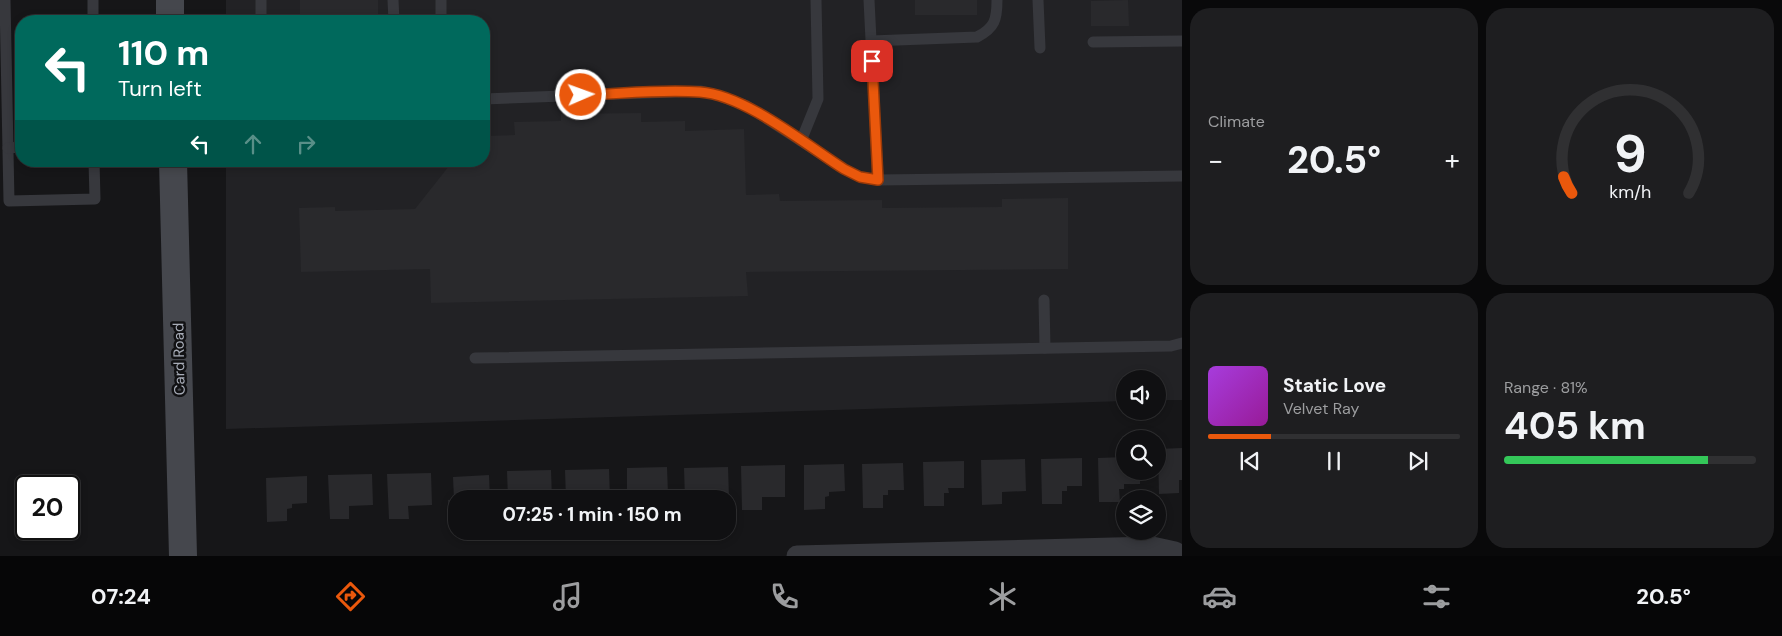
<!DOCTYPE html>
<html lang="en">
<head>
<meta charset="utf-8">
<style>
  body { margin:0; font-family:"DM Sans",sans-serif; background:#1e1e20; color:#f1f3f6; height:100vh; display:flex; flex-direction:column; font-size:19px; white-space:nowrap }
  * { box-sizing:border-box; margin:0 }
  p { font-size:16px; color:#9c9d9f }
  .icon { flex:none; width:28px; height:28px; fill:none; stroke:currentColor; stroke-width:2; stroke-linecap:round; stroke-linejoin:round }
  .map { position:relative; flex:1; overflow:hidden }
  .side { display:flex; flex-direction:column; gap:8px; padding:8px; background:#09090a; width:600px }
  .side>* { flex:none }
  .hud { position:absolute; left:15px; top:15px; width:475px; height:152px; border-radius:20px; box-shadow:0 2px 8px #0003,0 0 0 1px #303032; background:#00695c; color:#fff; overflow:hidden }
  .fabs { position:absolute; left:1116px; top:370px; display:grid; gap:10px }
  .fabs a { display:grid; place-items:center; width:50px; height:50px; border-radius:50%; background:#101012; box-shadow:0 2px 8px #0003,0 0 0 1px #303032; font-size:25px }
  .speed { position:absolute; left:15px; top:475px; display:flex; gap:10px; font-size:25px; font-weight:700; text-align:center }
  .speed>* { display:grid; place-content:center; width:65px; height:65px; border-radius:50%; background:#101012; box-shadow:0 2px 8px #0003,0 0 0 1px #303032; line-height:1 }
  .speed .limit { border:2px solid #111; border-radius:8px; background:#fff; color:#111 }
  .pin { position:absolute; display:grid; place-items:center; width:42px; height:42px; color:#fff; margin:-21px; border-radius:10px; box-shadow:0 2px 8px #0006 }
  .me { position:absolute; width:55px; margin:-28px; rotate:88deg; stroke-linejoin:round; filter:drop-shadow(0 0 4px #0008) }
  .turn { display:flex; align-items:center; gap:18px; height:105px; padding:0 20px; font-size:22px }
  .turn .icon { width:65px; height:65px; stroke-width:2.5 }
  .turn b { display:block; font-size:35px; line-height:42px }
  .lanes { display:flex; align-items:center; height:48px; padding:0 20px; background:#0003; justify-content:center; gap:25px; direction:ltr }
  .lanes .off { opacity:.35 }
  .big { font-size:38px; font-weight:700; line-height:1.1 }
  .side .widget { flex:1; display:flex; flex-direction:column; justify-content:center; gap:8px; min-width:0; padding:0 18px; border-radius:20px; background:#1e1e20 }
  .side .dial { align-items:center; gap:0 }
  .dial svg { height:130px; overflow:visible; fill:none; stroke:#303032; stroke-width:7; stroke-linecap:round; text-anchor:middle }
  .dial text { fill:#f1f3f6; stroke:none }
  .song { display:flex; align-items:center; gap:15px }
  .cover { width:60px; height:60px; border-radius:8px; background:linear-gradient(135deg,hsl(280 70% 55%),hsl(300 70% 35%)) }
  .played { height:5px; border-radius:2px; background:linear-gradient(90deg,#ea580c 25%,#303032 25%) }
  .keys { display:flex; justify-content:space-around; direction:ltr }
  .heat { display:flex; justify-content:space-between; align-items:center; font-size:28px; direction:ltr }
  .charge { height:8px; border-radius:4px; background:linear-gradient(90deg,#34c759 81%,#303032 0) }
  .side .tiles { flex:1; display:grid; gap:8px; grid-template-columns:repeat(2,1fr) }
  .trip { position:absolute; left:448px; top:490px; width:288px; height:50px; border-radius:20px; background:#101012; box-shadow:0 2px 8px #0003,0 0 0 1px #303032; font-weight:700; line-height:50px; text-align:center }
  .tabs { display:flex; height:80px; justify-content:space-around; align-items:center; background:#060607; color:#9c9d9f }
  .tabs .icon { width:35px; height:35px }
  .tabs .selected { color:#ea580c }
  .tabs b { font-size:22px; color:#f1f3f6 }
  main { display:flex; flex:1; min-height:0 }
  .map>svg:first-child { display:block }
  .built { fill:#222225 }
  .building { fill:#29292c }
  .lines { fill:none; stroke-linecap:round; stroke-linejoin:round }
  .lane { stroke:#37383d; stroke-width:11 }
  .street { stroke:#37383d; stroke-width:21 }
  .secondary { stroke:#45474d; stroke-width:28 }
  .route-casing { stroke:#983908; stroke-width:12 }
  .route { stroke:#ea580c; stroke-width:9 }
  .labels { text-anchor:middle; dominant-baseline:central; stroke-width:5; stroke-linejoin:round; paint-order:stroke }
  .street-label { font-size:15px; fill:#a8adb8; stroke:#111113 }
</style>
</head>
<body>
<main>
<div class="map">
<svg width="1182" height="556" viewBox="0 0 1182 556">
  <rect width="100%" height="100%" fill="#161618"/>
  <path class="built" d="M226 0H1182V400H1158V379H1125V401L226 429V161H484V21H226Z"/>
  <g class="building">
    <path d="M300 0H378V21H310V17H300Z"/>
    <rect x="915" y="0" width="62" height="15"/>
    <path d="M1128 0 1129 26H1091V1Z"/>
    <path d="M641 113V122L685 121V131L744 129 746 195 779 194 780 201 882 200V208L1002 207V199L1068 198V269L746 272 748 296 431 303 430 269 301 272 299 208 335 207V211L415 209 453 161H484V136L515 135 514 122 561 121V114Z"/>
    <path d="M1182 448V480H1179V493L1159 494 1158 449Z"/>
    <path d="M1125 457V471H1140V484H1124V489H1119L1120 502H1099L1098 458Z"/>
    <path d="M1082 458V486H1067V491H1062V504H1042L1041 459Z"/>
    <path d="M1025 459 1026 491 1002 492V504L982 505 981 460Z"/>
    <path d="M964 461V488H948L949 493H944V506H924L923 462Z"/>
    <path d="M903 463 904 490H888V495H883V508H863L862 464Z"/>
    <path d="M844 464 845 491 829 492V496L825 497V509L804 510V465Z"/>
    <path d="M785 465V497H762V510H742L741 466Z"/>
    <path d="M667 467 668 494 652 495V499H627V468Z"/>
    <path d="M728 467 729 499H685L684 468Z"/>
    <path d="M609 469 610 499H566L565 470Z"/>
    <path d="M551 470 552 499H508L507 471Z"/>
    <path d="M431 473 432 505 408 506 409 519H389L387 474Z"/>
    <path d="M372 474 373 505 349 506V519H330L328 475Z"/>
    <path d="M489 475 490 499H456V518H449L448 500 454 499 453 477Z"/>
    <path d="M307 476V503L292 504V508L287 509V521L267 522 266 478Z"/>
  </g>
  <g class="lines">
    <g class="lane">
      <path d="M5 0 9 201 95 199 94 161"/>
      <path d="M93 0V21"/>
      <path d="M261 0V21"/>
      <path d="M393 0 394 21"/>
      <path d="M441 0V21"/>
      <path d="M869 0 878 180"/>
      <path d="M1038 0 1040 48"/>
      <path d="M871 41 977 37C995 28 997 19 997 0"/>
      <path d="M1093 42 1182 41"/>
      <path d="M484 99 701 91 720 96 747 106 844 169 860 177 878 180 1182 176"/>
      <path d="M801 141 818 99 816 0"/>
      <path d="M8 148 21 147"/>
      <path d="M1044 300 1045 348"/>
      <path d="M475 358 1171 346 1182 343"/>
    </g>
    <path class="street" d="M797 556 1152 547 1175 552 1177 556"/>
    <g class="secondary">
      <path d="M170 0V21"/>
      <path d="M173 161 183 556"/>
    </g>
  </g>
  <g class="lines">
    <defs>
      <path id="route" d="M581 95C620 94 661 89 700 92 745 95 805 144 844 169L860 177 878 180 872 61"/>
    </defs>
    <use href="#route" class="route-casing"/>
    <use href="#route" class="route"/>
  </g>
  <g class="labels">
    <g class="street-label">
      <text transform="translate(179 359) rotate(-91)">Card Road</text>
    </g>
  </g>
</svg>
<div class="fabs">
<a><svg class="icon" aria-label="sound" viewBox="0 0 24 24"><path d="M4 9h4l5-4v14l-5-4H4zM17 9q2 3 0 6"/></svg></a>
<a><svg class="icon" aria-label="search" viewBox="0 0 24 24"><circle cx="10" cy="10" r="6"/><path d="M15 15l6 6"/></svg></a>
<a><svg class="icon" aria-label="layers" viewBox="0 0 24 24"><path d="M12 4l9 5-9 5-9-5zM3 14l9 5 9-5"/></svg></a>
</div>
<div class="speed"><div class="limit">20</div></div>
<div class="pin" style="left:872px;top:61px;background:#d93025"><svg class="icon" aria-label="arrive" viewBox="0 0 24 24"><path d="M6 21V4h12l-3 4 3 4H6"/></svg></div>
<svg class="me" style="left:581px;top:95px" viewBox="-20 -20 40 40"><circle r="17" fill="#ea580c" stroke="#fff" stroke-width="3"/><path d="M0-11L8 9 0 5-8 9z" fill="#fff"/></svg>
<div class="trip">07:25 · 1 min · 150 m</div>
<div class="hud">
<div class="turn"><svg class="icon" aria-label="left" viewBox="0 0 24 24"><path d="M17 20v-9H6M10 6l-5 5 5 5"/></svg><div><b>110 m</b>Turn left</div></div>
<div class="lanes"><svg class="icon" aria-label="left" viewBox="0 0 24 24"><path d="M17 20v-9H6M10 6l-5 5 5 5"/></svg><svg class="icon off" aria-label="ahead" viewBox="0 0 24 24"><path d="M12 20V5M6 11l6-6 6 6"/></svg><svg class="icon off" aria-label="right" viewBox="0 0 24 24"><path d="M7 20v-9h11M14 6l5 5-5 5"/></svg></div>
</div>
</div>
<section class="side">
<div class="tiles">
<div class="widget"><p>Climate</p>
<div class="heat"><a>−</a><b class="big">20.5°</b><a>+</a></div>
</div>
<div class="widget dial"><svg viewBox="0 0 100 80">
<path d="M14 69A42 42 0 1 1 86 69"/>
<path d="M14 69A42 42 0 0 1 9 59" stroke="#ea580c"/>
<text x="50" y="56" font-size="32" font-weight="700">9</text>
<text x="50" y="72" font-size="11">km/h</text>
</svg></div>
<div class="widget">
<div class="song"><i class="cover"></i><div><b>Static Love</b><p>Velvet Ray</p></div></div>
<div class="played"></div>
<div class="keys"><svg class="icon" aria-label="previous" viewBox="0 0 24 24"><path d="M18 5L8 12l10 7zM5 5v14"/></svg><svg class="icon" aria-label="pause" viewBox="0 0 24 24"><path d="M8 5v14M16 5v14"/></svg><svg class="icon" aria-label="next" viewBox="0 0 24 24"><path d="M6 5l10 7-10 7zM19 5v14"/></svg></div>
</div>
<div class="widget"><p>Range · 81%</p><b class="big">405 km</b><div class="charge"></div></div>
</div>
</section>
</main>
<nav class="tabs">
<b>07:24</b>
<svg class="icon selected" aria-label="directions" viewBox="0 0 24 24"><path d="M12 3l9 9-9 9-9-9zM9 14v-3h6M13 9l2 2-2 2"/></svg>
<svg class="icon" aria-label="music" viewBox="0 0 24 24"><path d="M9 18V5l10-2v13"/><circle cx="6" cy="18" r="3"/><circle cx="16" cy="16" r="3"/></svg>
<svg class="icon" aria-label="phone" viewBox="0 0 24 24"><path d="M5 4h4l2 5-3 2q2 4 5 5l2-3 5 2v4C11 20 4 13 5 4z"/></svg>
<svg class="icon" aria-label="climate" viewBox="0 0 24 24"><path d="M12 3v18M4 7l16 10M4 17L20 7"/></svg>
<svg class="icon" aria-label="car" viewBox="0 0 24 24"><path d="M5 17H2v-5l4-1 3-4h7l3 4 3 1v5h-3M9 17h6M6 11h13"/><circle cx="7" cy="17" r="2"/><circle cx="17" cy="17" r="2"/></svg>
<svg class="icon" aria-label="filters" viewBox="0 0 24 24"><path d="M4 7h16M4 17h16"/><circle cx="9" cy="7" r="2"/><circle cx="15" cy="17" r="2"/></svg>
<b>20.5°</b>
</nav>
</body>
</html>
